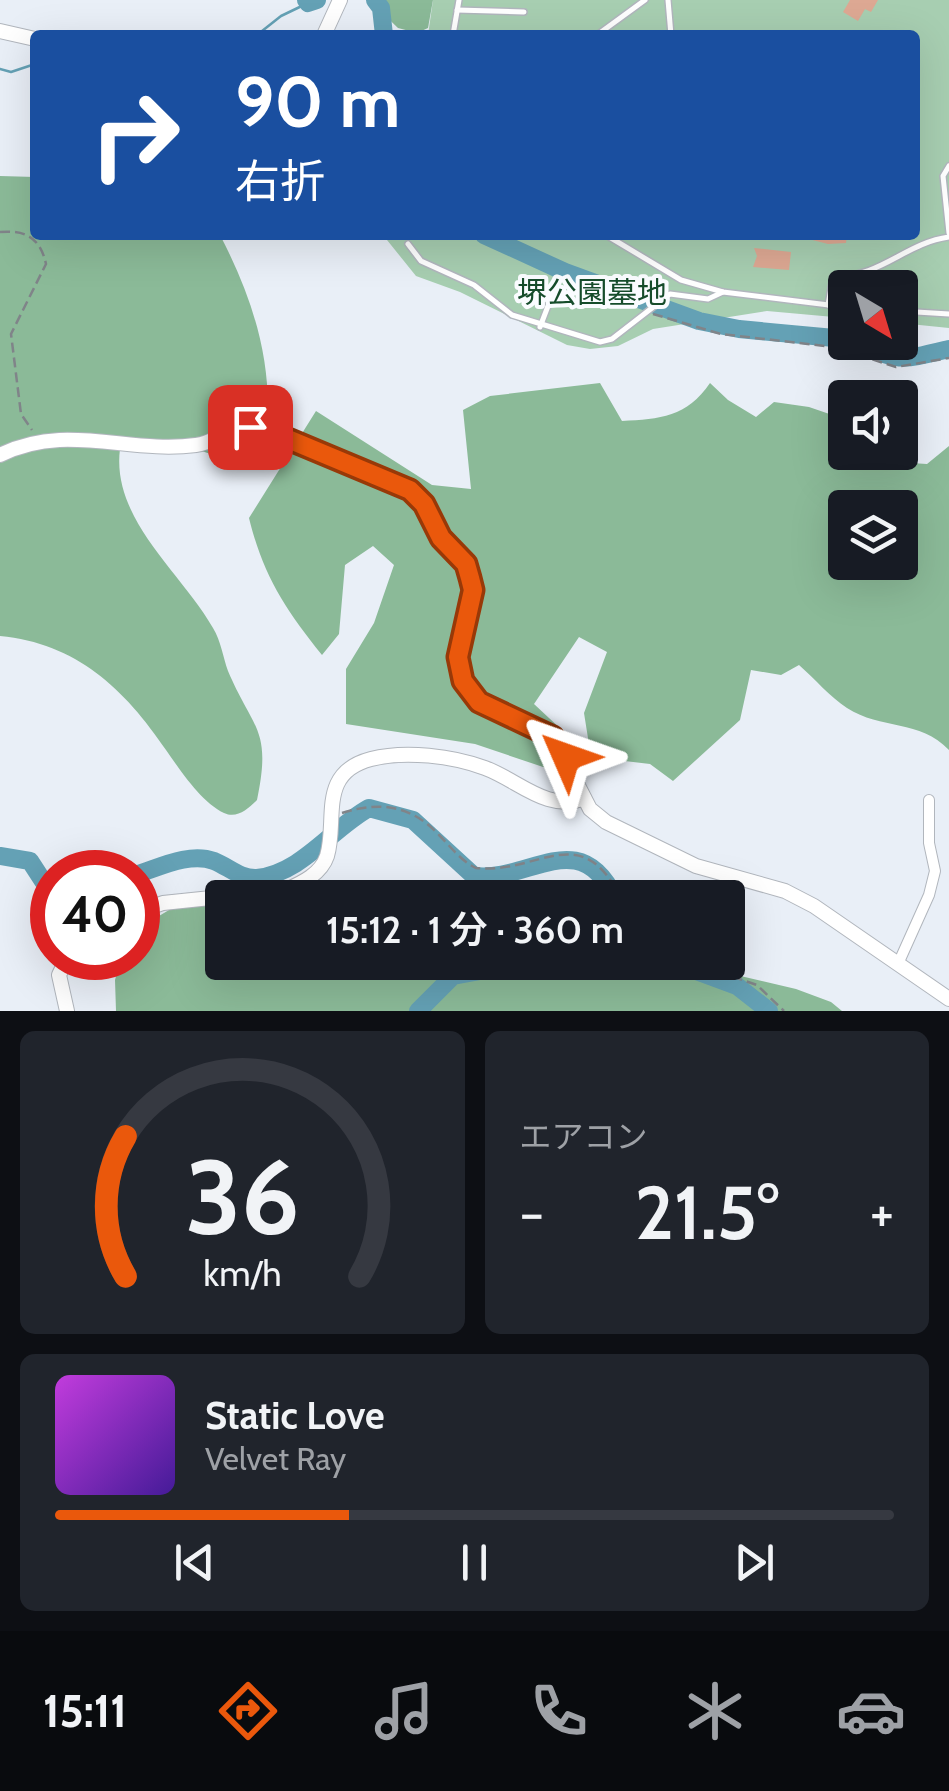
<!DOCTYPE html>
<html lang="ja">
<head>
<meta charset="utf-8">
<style>
  body { margin:0; font-family:Cabin,"Noto Sans JP",sans-serif; background:#20242c; color:#f1f3f6; height:100vh; display:flex; flex-direction:column; font-size:38px; white-space:nowrap }
  * { box-sizing:border-box; margin:0 }
  p { font-size:32px; color:#9ea1a6 }
  .icon { flex:none; width:55px; height:55px; fill:none; stroke:currentColor; stroke-width:2; stroke-linecap:round; stroke-linejoin:round }
  .map { position:relative; height:1011px; overflow:hidden }
  .drawer { display:flex; flex-direction:column; gap:20px; padding:20px; background:#0d0f14; flex:1 }
  .drawer>* { flex:none }
  .banner { position:absolute; left:30px; top:30px; width:890px; height:210px; border-radius:10px; box-shadow:0 10px 40px #0002; background:#1a4fa0; color:#fff; overflow:hidden }
  .needle { width:65px; rotate:142deg }
  .fabs { position:absolute; left:828px; top:270px; display:grid; gap:20px }
  .fabs a { display:grid; place-items:center; width:90px; height:90px; border-radius:10px; background:#171b24; box-shadow:0 10px 40px #0002; font-size:50px }
  .speed { position:absolute; left:30px; top:850px; display:flex; gap:20px; font-size:50px; font-weight:700; text-align:center }
  .speed>* { display:grid; place-content:center; width:130px; height:130px; border-radius:50%; background:#171b24; box-shadow:0 10px 40px #0002; line-height:1 }
  .speed .limit { border:15px solid #d22; background:#fff; color:#111 }
  .pin { position:absolute; display:grid; place-items:center; width:85px; height:85px; color:#fff; margin:-42px; border-radius:20px; box-shadow:0 5px 15px #0006 }
  .me { position:absolute; width:110px; margin:-55px; rotate:313deg; stroke-linejoin:round; filter:drop-shadow(0 0 8px #0008) }
  .turn { display:flex; align-items:center; gap:35px; height:210px; padding:0 40px; font-size:45px }
  .turn .icon { width:130px; height:130px; stroke-width:2.5 }
  .turn b { display:block; font-size:70px; line-height:85px }
  .big { font-size:75px; font-weight:600; line-height:1.1 }
  .drawer .tile { flex:1; display:flex; flex-direction:column; justify-content:center; gap:15px; min-width:0; padding:0 35px; border-radius:15px; background:#20242c }
  .drawer .dial { align-items:center; gap:0 }
  .dial svg { height:260px; overflow:visible; fill:none; stroke:#363941; stroke-width:7; stroke-linecap:round; text-anchor:middle }
  .dial text { fill:#f1f3f6; stroke:none }
  .song { display:flex; align-items:center; gap:30px }
  .cover { width:120px; height:120px; border-radius:15px; background:linear-gradient(135deg,hsl(290 70% 55%),hsl(260 70% 35%)) }
  .played { height:10px; border-radius:5px; background:linear-gradient(90deg,#ea580c 35%,#363941 35%) }
  .keys { display:flex; justify-content:space-around; direction:ltr }
  .heat { display:flex; justify-content:space-between; align-items:center; font-size:55px; direction:ltr }
  .drawer .tiles { flex:1; display:grid; gap:20px; grid-template-columns:1fr 1fr }
  .tile:last-child { grid-column:span 2 }
  .trip { position:absolute; left:205px; top:880px; width:540px; height:100px; border-radius:10px; background:#171b24; box-shadow:0 10px 40px #0002; font-weight:600; line-height:100px; text-align:center }
  .tabs { display:flex; height:160px; justify-content:space-around; align-items:center; background:#090b0e; color:#9ea1a6 }
  .tabs .icon { width:70px; height:70px }
  .tabs .on { color:#ea580c }
  .tabs b { font-size:45px; color:#f1f3f6 }
  .map>svg:first-child { display:block }
  .green { fill:#a7ceb1 }
  .forest { fill:#8bba98; fill-rule:evenodd }
  .lines { fill:none; stroke-linecap:round; stroke-linejoin:round }
  .stream { stroke:#64a1b5; stroke-width:2.5 }
  .river { stroke:#64a1b5; stroke-width:18 }
  .building { fill:#dda893 }
  .lane-casing { stroke:#b1b6bd; stroke-width:8 }
  .street-casing { stroke:#b1b6bd; stroke-width:12 }
  .secondary-casing { stroke:#b1b6bd; stroke-width:16 }
  .path { stroke:#808489; stroke-width:2.5; stroke-dasharray:10 5; stroke-linecap:butt }
  .lane { stroke:#fff; stroke-width:5 }
  .street { stroke:#fff; stroke-width:10 }
  .secondary { stroke:#fff; stroke-width:14 }
  .route-casing { stroke:#983908; stroke-width:25 }
  .route { stroke:#ea580c; stroke-width:18 }
  .labels { text-anchor:middle; dominant-baseline:central; stroke-width:8; stroke-linejoin:round; paint-order:stroke }
  .park-label { font-size:30px; fill:#164c2b; stroke:#fafcff }
</style>
</head>
<body>
<div class="map">
<svg width="949" height="1011" viewBox="0 0 949 1011">
  <rect width="100%" height="100%" fill="#e9eff7"/>
  <path class="green" d="M433 0H949V328L900 323V288H845V318L767 311 653 329 618 346 590 349 567 345 460 292 416 276 387 240 396 235H915V35H428Z"/>
  <g class="forest">
    <path d="M369 0H433L428 28 417 33 398 28Z"/>
    <path d="M0 176 35 177V235H220C257 306 277 376 264 456 223 477 163 416 120 449 111 519 181 572 213 628 221 641 223 657 228 671 253 730 272 728 257 800 248 809 237 819 224 813 201 802 180 770 166 750 125 689 76 643 0 636Z"/>
    <path d="M600 383 622 421C660 419 687 417 710 383L728 400 756 417 774 402 809 407 844 419 845 452 872 453 879 461 927 464 949 446V750C920 719 881 730 847 708 830 697 815 679 799 665L781 675 751 670 740 720 673 781 650 764 591 757 584 713 607 652 579 637 534 704 564 732 546 768 475 744 346 724V669L374 623 394 565 373 546 345 565 339 634 322 655C285 609 263 575 249 518L316 411 432 485 471 489 463 410 490 396ZM845 508H900V562H845Z"/>
    <path d="M265 882C306 889 348 887 389 897L222 898V962L685 963 796 989 831 1002 842 1011H116L115 980 121 958H138V933L144 925 199 892Z"/>
  </g>
  <g class="lines">
    <g class="stream">
      <path d="M257 35 281 16 308 3"/>
      <path d="M0 69 11 72 35 64"/>
    </g>
    <g class="river">
      <path d="M306 0 308 3 317 0"/>
      <path d="M375 0 381 8 384 35"/>
      <path d="M484 235 565 272 699 321 739 329 845 339"/>
      <path d="M854 342C900 362 900 361 949 349"/>
      <path d="M0 856 30 861 43 881 52 885"/>
      <path d="M138 874C160 867 190 852 214 861 229 867 240 879 257 878 302 873 331 829 369 808L413 820 474 876C529 883 579 823 615 898"/>
      <path d="M672 962 737 986 769 1011"/>
      <path d="M418 1011 453 976 527 962"/>
    </g>
  </g>
  <g class="building">
    <path d="M850 0H878L871 12 865 9 858 21 843 12Z"/>
    <path d="M793 235H847L846 243 828 244Z"/>
    <path d="M754 248 791 252 789 270 753 267 757 256Z"/>
  </g>
  <g class="lines">
    <defs>
      <g id="lane">
        <path d="M668 0 671 35"/>
        <path d="M457 10 524 12"/>
        <path d="M453 35 459 0"/>
        <path d="M597 35 645 0"/>
        <path d="M949 166 943 176 949 233"/>
        <path d="M606 235 681 280 723 292 845 307"/>
        <path d="M408 244 421 261 474 285 512 315 600 342 612 339 670 294 708 299 723 292"/>
        <path d="M828 305 833 277C882 277 905 243 949 237"/>
        <path d="M900 311 949 314"/>
        <path d="M540 327 553 293"/>
      </g>
      <path id="street" d="M898 964 929 895 935 871 929 843V800"/>
      <g id="secondary">
        <path d="M0 31 35 39"/>
        <path d="M324 35 340 0"/>
        <path d="M0 455C66 422 127 454 196 445 216 443 230 425 253 428 293 432 370 473 410 490L424 504 441 538 465 565 470 578 473 591 458 657 463 681 479 702 553 737 590 809 606 822 696 866 785 891 814 906 949 999"/>
        <path d="M138 912 163 903 286 890C302 883 321 874 327 856 338 820 317 773 371 759 405 750 453 756 485 768 518 780 548 813 584 798"/>
        <path d="M67 1011 59 975 67 958"/>
      </g>
    </defs>
    <use href="#lane" class="lane-casing"/>
    <use href="#street" class="street-casing"/>
    <use href="#secondary" class="secondary-casing"/>
    <g class="path">
      <path d="M0 232C25 230 40 237 46 264L11 334 21 414 32 430"/>
      <path d="M653 314 721 334 834 347 896 367 949 358"/>
      <path d="M342 813C380 801 411 805 439 835 451 847 461 861 476 868 539 875 580 817 621 898"/>
      <path d="M714 898V885"/>
      <path d="M690 962 757 985 784 1011"/>
    </g>
    <use href="#lane" class="lane"/>
    <use href="#street" class="street"/>
    <use href="#secondary" class="secondary"/>
  </g>
  <g class="lines">
    <defs>
      <path id="route" d="M250 427 276 434 410 490 424 504 441 538 466 564 470 578 473 590 458 657 463 681 479 702 553 737 566 757"/>
    </defs>
    <use href="#route" class="route-casing"/>
    <use href="#route" class="route"/>
  </g>
  <g class="labels">
    <g class="park-label">
      <text x="592" y="292">堺公園墓地</text>
    </g>
  </g>
</svg>
<div class="fabs">
<a><svg class="needle" viewBox="-14 -14 28 28"><path d="M0-13l5 13h-10z" fill="#e53935"/><path d="M0 13l5-13h-10z" fill="#9ea1a6"/></svg></a>
<a><svg class="icon" aria-label="sound" viewBox="0 0 24 24"><path d="M4 9h4l5-4v14l-5-4H4zM17 9q2 3 0 6"/></svg></a>
<a><svg class="icon" aria-label="layers" viewBox="0 0 24 24"><path d="M12 4l9 5-9 5-9-5zM3 14l9 5 9-5"/></svg></a>
</div>
<div class="speed"><div class="limit">40</div></div>
<div class="pin" style="left:250px;top:427px;background:#d93025"><svg class="icon" aria-label="arrive" viewBox="0 0 24 24"><path d="M6 21V4h12l-3 4 3 4H6"/></svg></div>
<svg class="me" style="left:566px;top:757px" viewBox="-20 -20 40 40"><path d="M0-17L14 15 0 8-14 15z" fill="#ea580c" stroke="#fff" stroke-width="4"/></svg>
<div class="trip">15:12 · 1 分 · 360 m</div>
<div class="banner">
<div class="turn"><svg class="icon" aria-label="right" viewBox="0 0 24 24"><path d="M7 20v-9h11M14 6l5 5-5 5"/></svg><div><b>90 m</b>右折</div></div>
</div>
</div>
<section class="drawer">
<div class="tiles">
<div class="tile dial"><svg viewBox="0 0 100 80">
<path d="M14 69A42 42 0 1 1 86 69"/>
<path d="M14 69A42 42 0 0 1 14 26" stroke="#ea580c"/>
<text x="50" y="56" font-size="32" font-weight="700">36</text>
<text x="50" y="72" font-size="11">km/h</text>
</svg></div>
<div class="tile"><p>エアコン</p>
<div class="heat"><a>−</a><b class="big">21.5°</b><a>+</a></div>
</div>
<div class="tile">
<div class="song"><i class="cover"></i><div><b>Static Love</b><p>Velvet Ray</p></div></div>
<div class="played"></div>
<div class="keys"><svg class="icon" aria-label="previous" viewBox="0 0 24 24"><path d="M18 5L8 12l10 7zM5 5v14"/></svg><svg class="icon" aria-label="pause" viewBox="0 0 24 24"><path d="M8 5v14M16 5v14"/></svg><svg class="icon" aria-label="next" viewBox="0 0 24 24"><path d="M6 5l10 7-10 7zM19 5v14"/></svg></div>
</div>
</div>
</section>
<nav class="tabs">
<b>15:11</b>
<svg class="icon on" aria-label="directions" viewBox="0 0 24 24"><path d="M12 3l9 9-9 9-9-9zM9 14v-3h6M13 9l2 2-2 2"/></svg>
<svg class="icon" aria-label="music" viewBox="0 0 24 24"><path d="M9 18V5l10-2v13"/><circle cx="6" cy="18" r="3"/><circle cx="16" cy="16" r="3"/></svg>
<svg class="icon" aria-label="phone" viewBox="0 0 24 24"><path d="M5 4h4l2 5-3 2q2 4 5 5l2-3 5 2v4C11 20 4 13 5 4z"/></svg>
<svg class="icon" aria-label="climate" viewBox="0 0 24 24"><path d="M12 3v18M4 7l16 10M4 17L20 7"/></svg>
<svg class="icon" aria-label="car" viewBox="0 0 24 24"><path d="M5 17H2v-5l4-1 3-4h7l3 4 3 1v5h-3M9 17h6M6 11h13"/><circle cx="7" cy="17" r="2"/><circle cx="17" cy="17" r="2"/></svg>
</nav>
</body>
</html>
